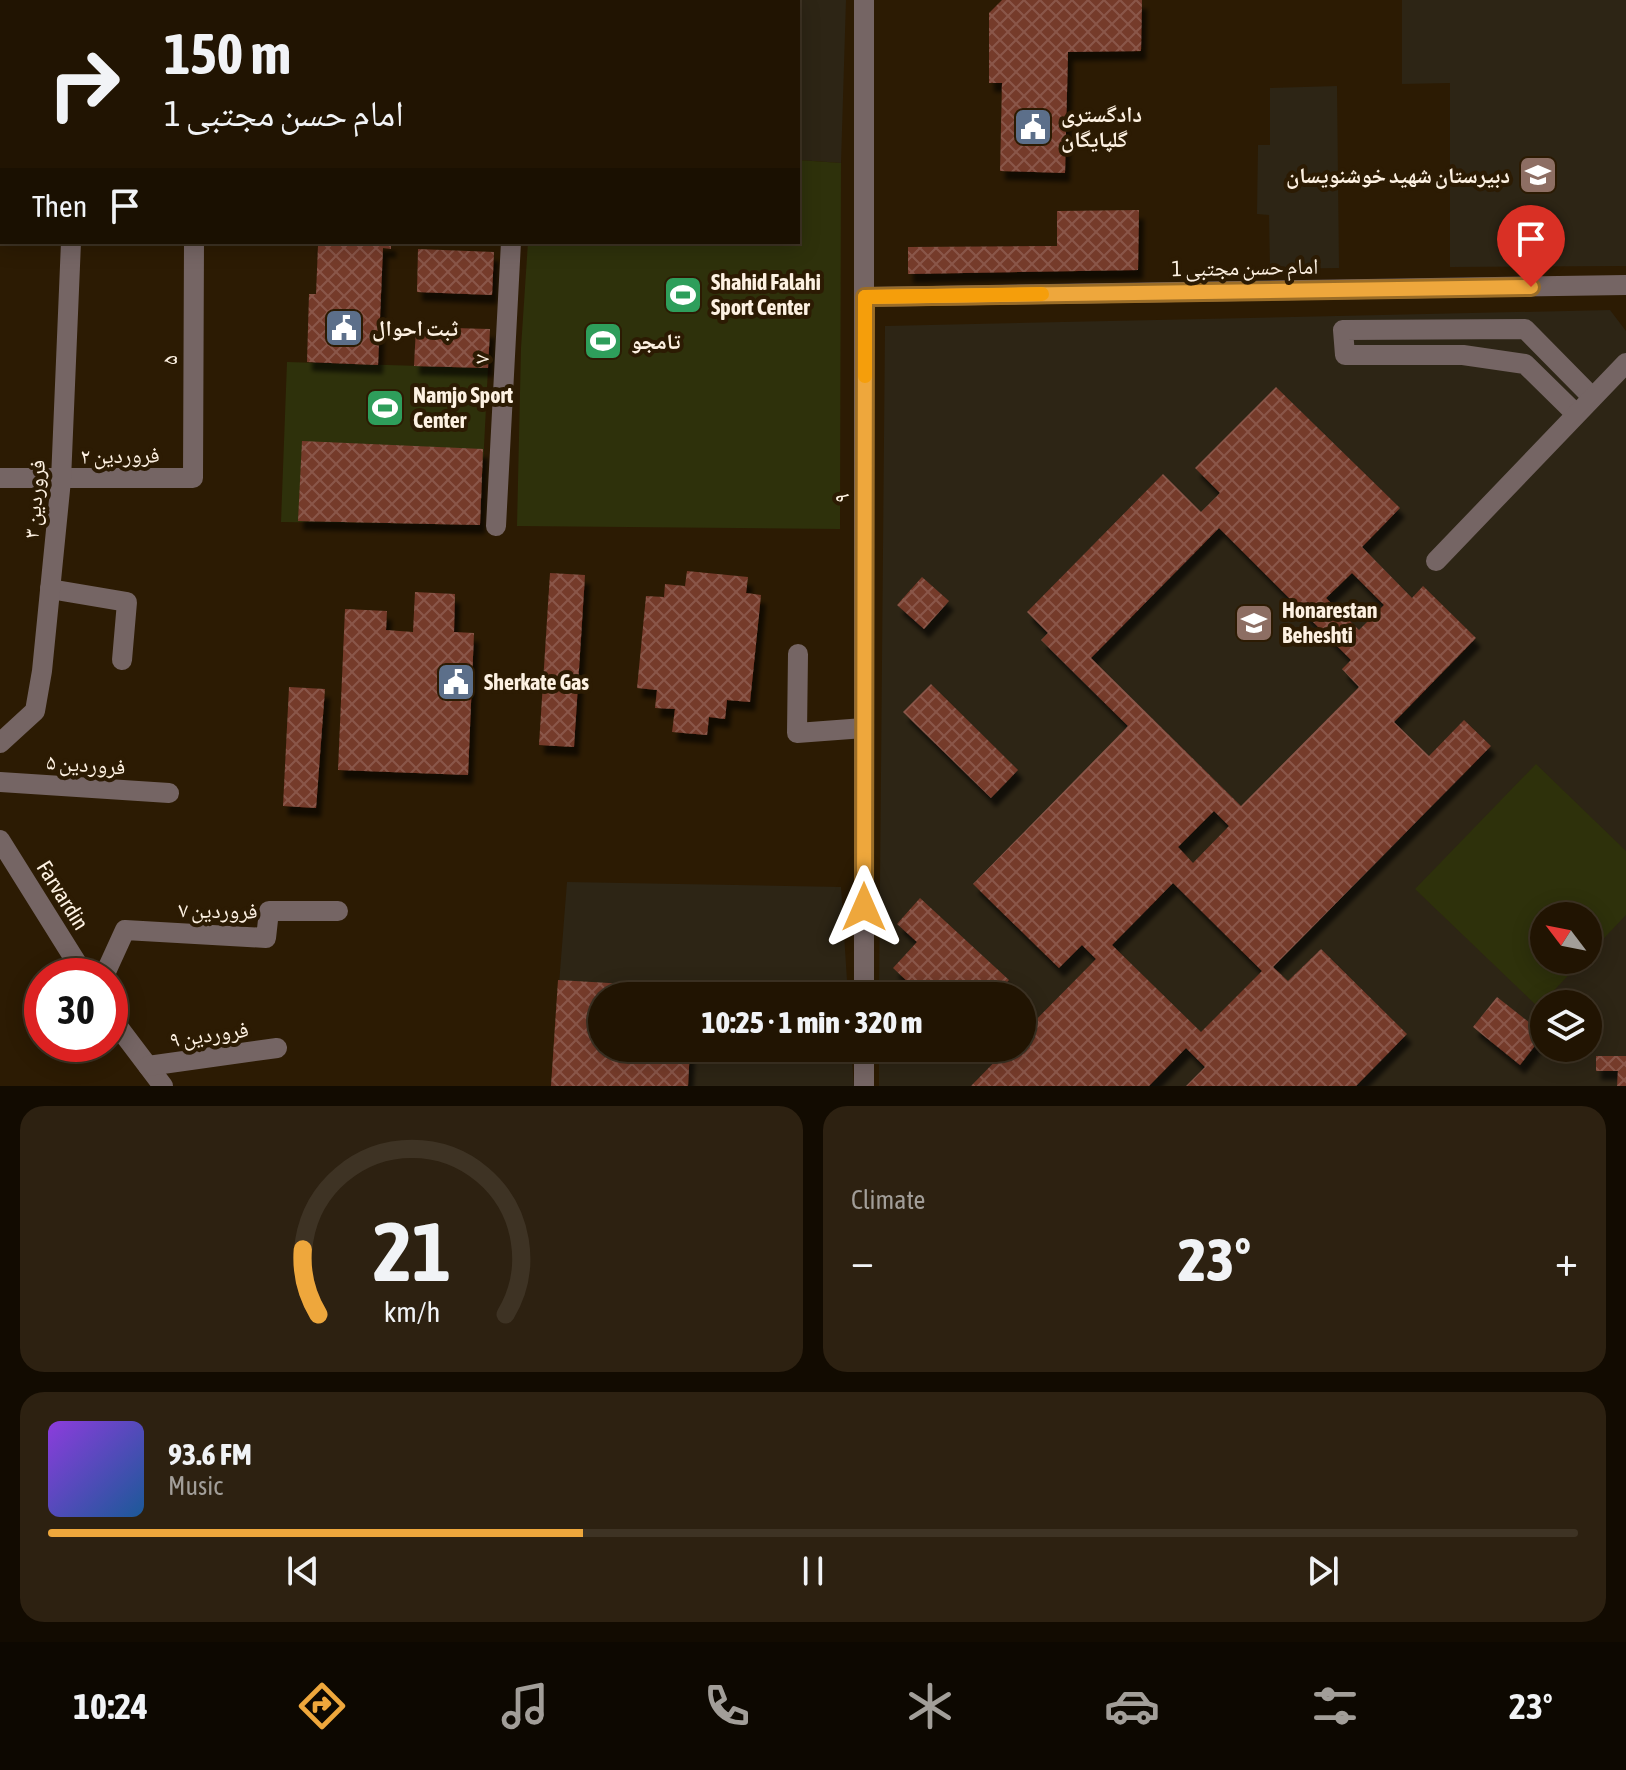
<!DOCTYPE html>
<html lang="en">
<head>
<meta charset="utf-8">
<style>
  body { margin:0; font-family:"Asap Condensed","Noto Naskh Arabic",sans-serif; background:#2d2111; color:#f1f3f6; height:100vh; display:flex; flex-direction:column; font-size:30px; white-space:nowrap }
  * { box-sizing:border-box; margin:0 }
  p { font-size:26px; color:#a29e99 }
  .icon { flex:none; width:44px; height:44px; fill:none; stroke:currentColor; stroke-width:2; stroke-linecap:round; stroke-linejoin:round }
  .map { position:relative; height:1086px; overflow:hidden }
  .drawer { display:flex; flex-direction:column; gap:20px; padding:20px; background:#120b01; flex:1 }
  .drawer>* { flex:none }
  .top-card { position:absolute; left:0px; top:0px; width:800px; height:244px; box-shadow:0 4px 20px #0003,0 0 0 2px #3e3324; background:#211402; color:#f1f3f6; overflow:hidden }
  .needle { width:52px; rotate:302deg }
  .controls { position:absolute; left:1530px; top:902px; display:grid; gap:16px }
  .controls a { display:grid; place-items:center; width:72px; height:72px; border-radius:50%; background:#211402; box-shadow:0 4px 20px #0003,0 0 0 2px #3e3324; font-size:40px }
  .speed { position:absolute; left:24px; top:958px; display:flex; gap:16px; font-size:40px; font-weight:700; text-align:center }
  .speed>* { display:grid; place-content:center; width:104px; height:104px; border-radius:50%; background:#211402; box-shadow:0 4px 20px #0003,0 0 0 2px #3e3324; line-height:1 }
  .speed .limit { border:12px solid #d22; background:#fff; color:#111 }
  .pin { position:absolute; display:grid; place-items:center; width:68px; height:68px; color:#fff; margin:-82px -34px; border-radius:50% 50% 50% 0; rotate:-45deg; box-shadow:0 0 8px #0007 }
  .pin .icon { rotate:45deg }
  .me { position:absolute; width:88px; margin:-44px; rotate:0deg; stroke-linejoin:round; filter:drop-shadow(0 0 6px #0008) }
  .turn { display:flex; align-items:center; gap:28px; height:168px; padding:0 32px; font-size:36px }
  .turn .icon { width:104px; height:104px; stroke-width:2.5 }
  .turn b { display:block; font-size:56px; line-height:68px }
  .then { display:flex; align-items:center; height:76px; padding:0 32px; background:#0003; gap:16px; font-size:30px }
  .big { font-size:60px; font-weight:800; line-height:1.1 }
  .drawer .card { flex:1; display:flex; flex-direction:column; justify-content:center; gap:12px; min-width:0; padding:0 28px; border-radius:24px; background:#2d2111 }
  .drawer .dial { align-items:center; gap:0 }
  .dial svg { height:208px; overflow:visible; fill:none; stroke:#3e3324; stroke-width:7; stroke-linecap:round; text-anchor:middle }
  .dial text { fill:#f1f3f6; stroke:none }
  .song { display:flex; align-items:center; gap:24px }
  .cover { width:96px; height:96px; border-radius:12px; background:linear-gradient(135deg,hsl(270 70% 55%),hsl(210 70% 35%)) }
  .played { height:8px; border-radius:4px; background:linear-gradient(90deg,#eea73c 35%,#3e3324 35%) }
  .keys { display:flex; justify-content:space-around; direction:ltr }
  .heat { display:flex; justify-content:space-between; align-items:center; font-size:44px; direction:ltr }
  .drawer .tiles { flex:1; display:grid; gap:20px; grid-template-columns:1fr 1fr }
  .card:last-child { grid-column:span 2 }
  .trip { position:absolute; left:588px; top:982px; width:448px; height:80px; border-radius:40px; background:#211402; box-shadow:0 4px 20px #0003,0 0 0 2px #3e3324; font-weight:800; line-height:80px; text-align:center }
  .menu { display:flex; height:128px; justify-content:space-around; align-items:center; background:#0d0801; color:#a29e99 }
  .menu .icon { width:56px; height:56px }
  .menu .selected { color:#eea73c }
  .menu b { font-size:36px; color:#f1f3f6 }
  .map>svg:first-child { display:block }
  .education { fill:#2d2515; fill-rule:evenodd }
  .pitch { fill:#2e310b }
  .building { fill:url(#building-cross-hatch); fill-rule:evenodd; filter:url(#shadow) }
  .lines { fill:none; stroke-linecap:round; stroke-linejoin:round }
  .minor { stroke:#756564; stroke-width:20 }
  .major { stroke:#cdabaa; stroke-width:20 }
  .route-casing { stroke:#9b6d27; stroke-width:20 }
  .route { stroke:#eea73c; stroke-width:14 }
  .slow { stroke:#f59e0b; stroke-width:14 }
  .labels { text-anchor:middle; dominant-baseline:central; stroke-width:8; stroke-linejoin:round; paint-order:stroke }
  .poi-label { font-size:22px; font-weight:bold; fill:#fdf1e2; stroke:#2c1b03; text-anchor:start }
  .street-label { font-size:22px; fill:#fdf1e2; stroke:#2c1b03 }
</style>
</head>
<body>
<div class="map">
<svg width="1626" height="1086" viewBox="0 0 1626 1086">
  <defs>
    <pattern id="building-cross-hatch" width="8" height="8" patternUnits="userSpaceOnUse" patternTransform="scale(2)"><rect width="8" height="8" fill="#753a2b"/><path d="M0 0l8 8M0 8l8-8" fill="none" stroke="#8a5749"/></pattern>
    <filter id="shadow"><feDropShadow dx="5" dy="9" stdDeviation="2" flood-color="#0009"/></filter>
  </defs>
  <rect width="100%" height="100%" fill="#2c1b03"/>
  <g class="education">
    <path d="M540 0H846L841 163 798 160V2Z"/>
    <path d="M1402 0H1626V266L1450 267V83L1402 84Z"/>
    <path d="M1337 86 1339 268 1270 269 1269 215 1257 214 1258 145H1270V88Z"/>
    <path d="M1610 310 1626 331V1086H879V1048H1022V996H879L885 326ZM1544 916H1588V960H1544ZM1544 1004H1588V1048H1544Z"/>
    <path d="M567 882 841 887 848 996H602V1048H851L854 1086H551Z"/>
  </g>
  <g class="pitch">
    <path d="M798 160 841 163 840 529 517 526 521 348 528 242H798Z"/>
    <path d="M287 362 488 368 480 525 281 522Z"/>
    <path d="M1536 764 1626 851V915L1588 955V916H1544V960H1583L1538 1007 1415 889Z"/>
  </g>
  <g class="building">
    <path d="M1002 0H1142L1141 51 1068 52 1065 173 1000 171 1002 83H989V13Z"/>
    <path d="M1139 210 1138 270 908 274V247L1057 246V211Z"/>
    <path d="M313 242H391V249L383 248 378 365 307 362 309 294H316L318 246H313Z"/>
    <path d="M418 249 494 252 492 295 417 292Z"/>
    <path d="M416 327 490 329 488 368 414 366Z"/>
    <path d="M1276 387 1400 508 1362 547 1412 598 1423 586 1476 638 1394 722 1429 756 1464 720 1491 746 1273 967 1288 981 1321 949 1407 1034 1356 1086H1186L1205 1067 1186 1048 1149 1086H971L1008 1048H1022V1034L1096 959 1082 945 1059 968 973 884 1128 726 1041 640 1048 633 1027 612 1163 474 1201 512 1220 493 1195 468ZM1219 528 1351 660 1342 669 1359 687 1241 806 1091 658ZM1352 573 1384 605 1359 630 1326 598ZM1214 811 1229 826 1193 863 1178 847ZM1173 883 1262 971 1201 1032 1112 945Z"/>
    <path d="M302 441 483 449 480 525 298 521Z"/>
    <path d="M687 571 748 577 746 593 761 595 750 702 727 700 725 719 709 717 707 735 672 732 675 709 655 708 657 690 637 688 646 596 664 597 665 584 685 586Z"/>
    <path d="M550 573 585 575 574 747 539 745Z"/>
    <path d="M922 577 949 601 924 629 897 605Z"/>
    <path d="M415 592 455 594 454 632 474 633 468 775 338 770 345 609 387 611 386 630 413 632Z"/>
    <path d="M931 684 1018 770 991 798 903 712Z"/>
    <path d="M289 687 325 689 316 808 283 806Z"/>
    <path d="M920 898 1009 980 994 996H923L893 968 917 942 897 924Z"/>
    <path d="M558 980 694 988 693 996H602V1048H690L688 1086H551Z"/>
    <path d="M1497 997 1544 1034 1520 1065 1473 1027Z"/>
    <path d="M1596 1056H1626V1086H1617L1618 1071H1596Z"/>
  </g>
  <g class="lines">
    <g class="minor">
      <path d="M191 0V2"/>
      <path d="M295 0V2"/>
      <path d="M523 2 524 0"/>
      <path d="M0 204H2"/>
      <path d="M865 297 1626 285"/>
      <path d="M1576 414 1525 364 1463 355H1345L1343 330 1525 329 1592 397"/>
      <path d="M0 478H193L194 242"/>
      <path d="M496 526 511 242"/>
      <path d="M1436 561 1626 363"/>
      <path d="M50 589 127 602 122 660"/>
      <path d="M798 654 797 733 864 728"/>
      <path d="M0 743 35 711 42 671 61 480 71 242"/>
      <path d="M0 782 169 793"/>
      <path d="M0 840 85 976"/>
      <path d="M104 976 125 930 266 938 269 911H338"/>
      <path d="M864 996V0"/>
      <path d="M110 1016 163 1086"/>
      <path d="M864 1048V1086"/>
      <path d="M148 1066 277 1048"/>
    </g>
    <g class="major">
      <path d="M43 2 65 0"/>
      <path d="M0 6H2"/>
    </g>
  </g>
  <g class="lines">
    <defs>
      <path id="route" d="M864 907 865 297 1531 287"/>
    </defs>
    <use href="#route" class="route-casing"/>
    <use href="#route" class="route"/>
    <path class="slow" d="M865 376V297L1042 294"/>
  </g>
  <defs>
    <symbol id="civic-square" viewBox="-11 -11 22 22"><rect x="-9" y="-9" width="18" height="18" rx="4" fill="#5c6f8a" stroke="#2c1b03"/><path d="M-.6-6.5H3V-4.5H.6V-3L4-1V1h2V6H-6V1h2V-1L-.6-3ZM-1.2 2.5V6h2.4V2.5Z" fill="#fff"/></symbol>
    <symbol id="school-square" viewBox="-11 -11 22 22"><rect x="-9" y="-9" width="18" height="18" rx="4" fill="#8d6e63" stroke="#2c1b03"/><path d="M0-5L7-2L0 1L-7-2ZM-4 1L0 2.5L4 1V4Q0 6-4 4Z" fill="#fff"/></symbol>
    <symbol id="stadium-square" viewBox="-11 -11 22 22"><rect x="-9" y="-9" width="18" height="18" rx="4" fill="#2e9e5b" stroke="#2c1b03"/><path d="M0-5a6.5 5 0 1 0 0 10a6.5 5 0 1 0 0-10ZM-3.5-1.8h7v3.6h-7Z" fill="#fff"/></symbol>
  </defs>
  <g fill-rule="evenodd">
    <use href="#civic-square" x="1011" y="105" width="44" height="44"/>
    <use href="#school-square" x="1516" y="153" width="44" height="44"/>
    <use href="#stadium-square" x="661" y="273" width="44" height="44"/>
    <use href="#civic-square" x="322" y="306" width="44" height="44"/>
    <use href="#stadium-square" x="581" y="319" width="44" height="44"/>
    <use href="#stadium-square" x="363" y="386" width="44" height="44"/>
    <use href="#school-square" x="1232" y="601" width="44" height="44"/>
    <use href="#civic-square" x="434" y="660" width="44" height="44"/>
  </g>
  <g class="labels">
    <g class="poi-label">
      <text x="1061" y="114">دادگستری<tspan x="1061" dy="25">گلپایگان</tspan></text>
      <text x="1510" y="175" text-anchor="end">دبیرستان شهید خوشنویسان</text>
      <text x="711" y="282">Shahid Falahi<tspan x="711" dy="25">Sport Center</tspan></text>
      <text x="372" y="328">ثبت احوال</text>
      <text x="631" y="341">تامجو</text>
      <text x="413" y="395">Namjo Sport<tspan x="413" dy="25">Center</tspan></text>
      <text x="1282" y="610">Honarestan<tspan x="1282" dy="25">Beheshti</tspan></text>
      <text x="484" y="682">Sherkate Gas</text>
    </g>
    <g class="street-label">
      <text transform="translate(1245 267) rotate(-1)">امام حسن مجتبی 1</text>
      <text transform="translate(481 359) rotate(-87)">۷</text>
      <text transform="translate(169 360) rotate(-90)">۵</text>
      <text transform="translate(120 455) rotate(-1)">فروردین ۲</text>
      <text transform="translate(841 498) rotate(-90)">۹</text>
      <text transform="translate(34 499) rotate(-85)">فروردین ۳</text>
      <text transform="translate(86 764) rotate(4)">فروردین ۵</text>
      <text transform="translate(63 895) rotate(58)">Farvardin</text>
      <text transform="translate(218 910) rotate(1)">فروردین ۷</text>
      <text transform="translate(209 1034) rotate(-8)">فروردین ۹</text>
    </g>
  </g>
</svg>
<div class="controls">
<a><svg class="needle" viewBox="-14 -14 28 28"><path d="M0-13l5 13h-10z" fill="#e53935"/><path d="M0 13l5-13h-10z" fill="#a29e99"/></svg></a>
<a><svg class="icon" aria-label="layers" viewBox="0 0 24 24"><path d="M12 4l9 5-9 5-9-5zM3 14l9 5 9-5"/></svg></a>
</div>
<div class="speed"><div class="limit">30</div></div>
<div class="pin" style="left:1531px;top:287px;background:#d93025"><svg class="icon" aria-label="arrive" viewBox="0 0 24 24"><path d="M6 21V4h12l-3 4 3 4H6"/></svg></div>
<svg class="me" style="left:864px;top:907px" viewBox="-20 -20 40 40"><path d="M0-17L14 15 0 8-14 15z" fill="#eea73c" stroke="#fff" stroke-width="4"/></svg>
<div class="trip">10:25 · 1 min · 320 m</div>
<div class="top-card">
<div class="turn"><svg class="icon" aria-label="right" viewBox="0 0 24 24"><path d="M7 20v-9h11M14 6l5 5-5 5"/></svg><div><b>150 m</b>امام حسن مجتبی 1</div></div>
<div class="then">Then<svg class="icon" aria-label="arrive" viewBox="0 0 24 24"><path d="M6 21V4h12l-3 4 3 4H6"/></svg></div>
</div>
</div>
<section class="drawer">
<div class="tiles">
<div class="card dial"><svg viewBox="0 0 100 80">
<path d="M14 69A42 42 0 1 1 86 69"/>
<path d="M14 69A42 42 0 0 1 8 44" stroke="#eea73c"/>
<text x="50" y="56" font-size="32" font-weight="700">21</text>
<text x="50" y="72" font-size="11">km/h</text>
</svg></div>
<div class="card"><p>Climate</p>
<div class="heat"><a>−</a><b class="big">23°</b><a>+</a></div>
</div>
<div class="card">
<div class="song"><i class="cover"></i><div><b>93.6 FM</b><p>Music</p></div></div>
<div class="played"></div>
<div class="keys"><svg class="icon" aria-label="previous" viewBox="0 0 24 24"><path d="M18 5L8 12l10 7zM5 5v14"/></svg><svg class="icon" aria-label="pause" viewBox="0 0 24 24"><path d="M8 5v14M16 5v14"/></svg><svg class="icon" aria-label="next" viewBox="0 0 24 24"><path d="M6 5l10 7-10 7zM19 5v14"/></svg></div>
</div>
</div>
</section>
<nav class="menu">
<b>10:24</b>
<svg class="icon selected" aria-label="directions" viewBox="0 0 24 24"><path d="M12 3l9 9-9 9-9-9zM9 14v-3h6M13 9l2 2-2 2"/></svg>
<svg class="icon" aria-label="music" viewBox="0 0 24 24"><path d="M9 18V5l10-2v13"/><circle cx="6" cy="18" r="3"/><circle cx="16" cy="16" r="3"/></svg>
<svg class="icon" aria-label="phone" viewBox="0 0 24 24"><path d="M5 4h4l2 5-3 2q2 4 5 5l2-3 5 2v4C11 20 4 13 5 4z"/></svg>
<svg class="icon" aria-label="climate" viewBox="0 0 24 24"><path d="M12 3v18M4 7l16 10M4 17L20 7"/></svg>
<svg class="icon" aria-label="car" viewBox="0 0 24 24"><path d="M5 17H2v-5l4-1 3-4h7l3 4 3 1v5h-3M9 17h6M6 11h13"/><circle cx="7" cy="17" r="2"/><circle cx="17" cy="17" r="2"/></svg>
<svg class="icon" aria-label="filters" viewBox="0 0 24 24"><path d="M4 7h16M4 17h16"/><circle cx="9" cy="7" r="2"/><circle cx="15" cy="17" r="2"/></svg>
<b>23°</b>
</nav>
</body>
</html>
